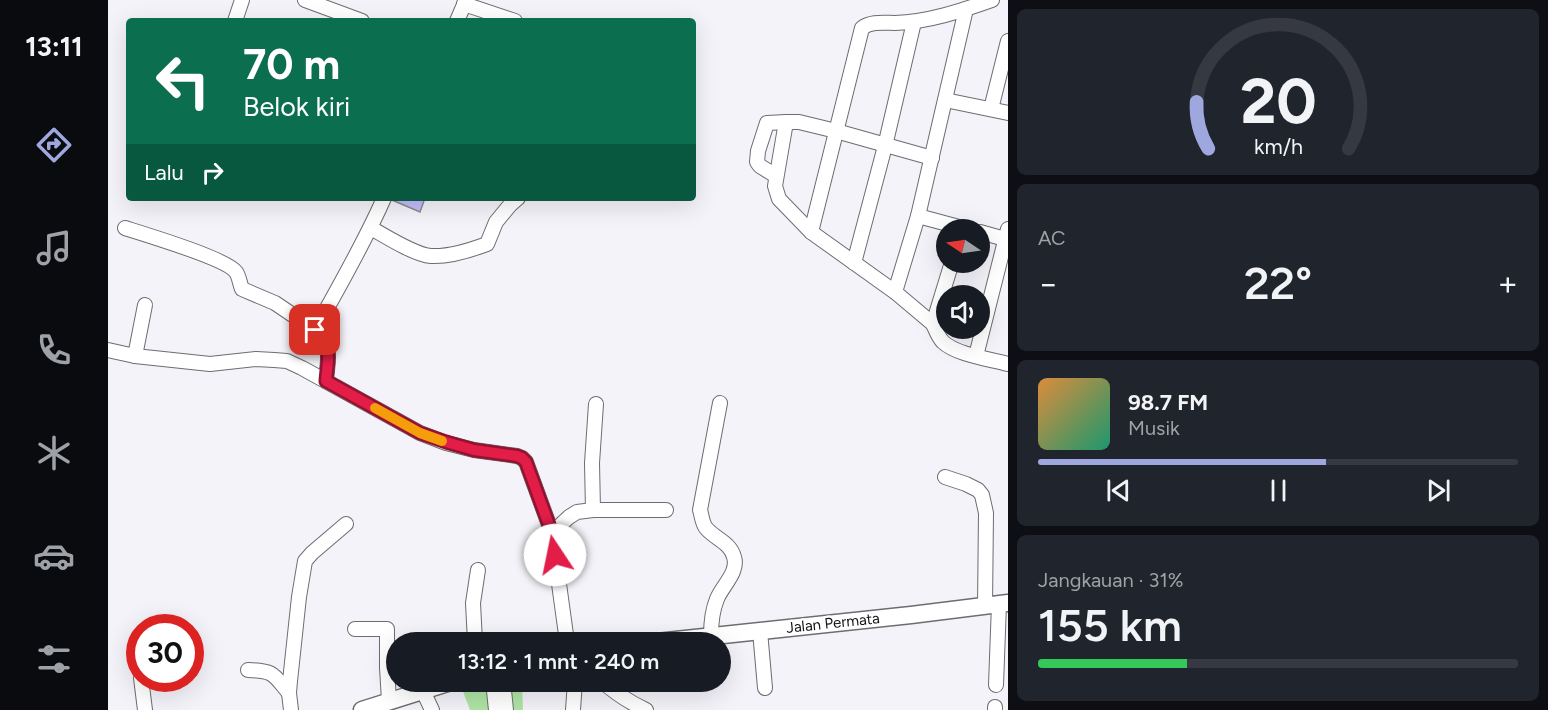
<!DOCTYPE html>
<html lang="id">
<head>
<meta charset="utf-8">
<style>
  body { margin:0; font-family:Figtree,sans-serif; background:#20242c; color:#f1f3f6; height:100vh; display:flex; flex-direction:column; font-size:22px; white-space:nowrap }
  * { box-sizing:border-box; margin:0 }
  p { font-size:20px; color:#9ea1a6 }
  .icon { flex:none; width:33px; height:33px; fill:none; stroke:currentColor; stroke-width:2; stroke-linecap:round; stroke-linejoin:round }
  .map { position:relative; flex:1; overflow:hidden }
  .details { display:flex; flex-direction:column; gap:9px; padding:9px; background:#0d0f14; width:540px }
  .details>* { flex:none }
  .guide { position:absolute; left:18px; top:18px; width:570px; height:183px; border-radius:6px; box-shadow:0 6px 24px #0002; background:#0b6e4f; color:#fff; overflow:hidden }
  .needle { width:39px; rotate:283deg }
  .controls { position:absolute; left:828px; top:219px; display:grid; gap:12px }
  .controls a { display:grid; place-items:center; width:54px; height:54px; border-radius:50%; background:#171b24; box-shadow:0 6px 24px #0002; font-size:30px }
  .speed { position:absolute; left:18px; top:614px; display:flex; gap:12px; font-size:30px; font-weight:700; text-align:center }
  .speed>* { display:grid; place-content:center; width:78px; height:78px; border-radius:50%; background:#171b24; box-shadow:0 6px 24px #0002; line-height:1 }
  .speed .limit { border:9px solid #d22; background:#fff; color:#111 }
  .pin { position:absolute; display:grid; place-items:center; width:51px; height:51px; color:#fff; margin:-26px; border-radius:12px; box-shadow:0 3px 9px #0006 }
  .me { position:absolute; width:66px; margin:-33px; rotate:349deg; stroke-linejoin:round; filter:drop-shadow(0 0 4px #0008) }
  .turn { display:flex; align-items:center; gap:21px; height:126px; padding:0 18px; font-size:27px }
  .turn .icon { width:78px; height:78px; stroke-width:2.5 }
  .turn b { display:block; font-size:42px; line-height:51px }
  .then { display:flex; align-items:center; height:57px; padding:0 18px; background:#0003; gap:12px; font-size:22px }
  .big { font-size:45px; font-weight:600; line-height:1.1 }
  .details .widget { flex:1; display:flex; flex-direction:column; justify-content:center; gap:9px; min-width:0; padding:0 21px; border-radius:9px; background:#20242c }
  .details .dial { align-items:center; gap:0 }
  .dial svg { height:156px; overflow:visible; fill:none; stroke:#363941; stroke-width:7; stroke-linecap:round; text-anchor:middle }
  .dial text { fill:#f1f3f6; stroke:none }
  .song { display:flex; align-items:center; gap:18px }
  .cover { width:72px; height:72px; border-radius:9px; background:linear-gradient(135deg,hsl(30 70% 55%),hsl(160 70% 35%)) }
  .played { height:6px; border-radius:3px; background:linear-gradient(90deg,#9fa8de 60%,#363941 60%) }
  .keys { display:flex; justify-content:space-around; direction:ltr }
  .heat { display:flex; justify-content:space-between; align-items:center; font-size:33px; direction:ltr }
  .charge { height:9px; border-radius:4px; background:linear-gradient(90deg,#34c759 31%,#363941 0) }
  .trip { position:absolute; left:278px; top:632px; width:345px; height:60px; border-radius:30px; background:#171b24; box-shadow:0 6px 24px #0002; font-weight:600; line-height:60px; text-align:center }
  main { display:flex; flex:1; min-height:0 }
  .dock { display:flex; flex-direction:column; width:108px; justify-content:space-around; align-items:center; background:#090b0e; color:#9ea1a6 }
  .dock .icon { width:42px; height:42px }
  .dock .selected { color:#9fa8de }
  .dock b { font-size:27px; color:#f1f3f6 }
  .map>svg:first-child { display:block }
  .green { fill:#afe5a4 }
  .building { fill:#c2bcfb; stroke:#8c8c91; stroke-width:1.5 }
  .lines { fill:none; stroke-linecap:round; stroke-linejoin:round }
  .minor-casing { stroke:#6d6c71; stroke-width:16 }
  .major-casing { stroke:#6d6c71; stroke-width:19 }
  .minor { stroke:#fff; stroke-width:14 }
  .major { stroke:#fff; stroke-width:16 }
  .route-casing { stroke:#92132f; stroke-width:15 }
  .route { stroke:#e11d48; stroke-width:10 }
  .slow { stroke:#f59e0b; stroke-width:10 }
  .labels { text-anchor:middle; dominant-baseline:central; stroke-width:4.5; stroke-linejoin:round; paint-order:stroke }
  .street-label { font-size:15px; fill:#151517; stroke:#fff }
</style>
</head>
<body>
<main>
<nav class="dock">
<b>13:11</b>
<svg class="icon selected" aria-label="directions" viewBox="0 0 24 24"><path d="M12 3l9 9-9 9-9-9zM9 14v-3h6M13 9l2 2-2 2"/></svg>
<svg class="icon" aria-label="music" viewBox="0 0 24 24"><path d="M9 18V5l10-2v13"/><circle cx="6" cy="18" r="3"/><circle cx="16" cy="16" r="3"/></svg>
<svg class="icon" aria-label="phone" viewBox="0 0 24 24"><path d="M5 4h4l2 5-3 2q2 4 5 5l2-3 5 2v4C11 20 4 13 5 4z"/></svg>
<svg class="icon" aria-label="climate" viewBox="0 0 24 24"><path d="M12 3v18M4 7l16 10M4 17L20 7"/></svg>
<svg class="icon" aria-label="car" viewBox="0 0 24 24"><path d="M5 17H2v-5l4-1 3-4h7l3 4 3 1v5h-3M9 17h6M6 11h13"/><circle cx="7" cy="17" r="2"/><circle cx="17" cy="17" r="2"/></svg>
<svg class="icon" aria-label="filters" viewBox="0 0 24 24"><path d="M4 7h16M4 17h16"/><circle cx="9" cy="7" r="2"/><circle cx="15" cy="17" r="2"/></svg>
</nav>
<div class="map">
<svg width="900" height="710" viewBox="0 0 900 710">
  <rect width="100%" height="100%" fill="#f4f3f9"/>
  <path class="green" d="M351 681H414L415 710H362Z"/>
  <path class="building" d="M285 198H317L312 212 284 200Z"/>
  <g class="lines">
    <defs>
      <g id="minor">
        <path d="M197 0 254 21"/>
        <path d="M356 4 407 21"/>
        <path d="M127 21 134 0"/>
        <path d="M349 21 358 0"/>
        <path d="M837 100 900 113"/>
        <path d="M883 109 900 41"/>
        <path d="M824 158 728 131 691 122H678L667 186 671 199 703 232 787 292 825 324C828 330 830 337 835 342 849 355 882 359 900 364"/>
        <path d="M668 176 652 166 649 162 650 151 659 123 678 122"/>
        <path d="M810 216 862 230"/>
        <path d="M17 228C36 234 119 259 128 272 131 276 132 284 134 289L167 303 207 330"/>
        <path d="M263 228C277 236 307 255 323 256 340 257 363 250 379 244L388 222 402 205 410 198"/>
        <path d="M703 232 754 28C763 21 776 23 787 23 820 22 853 11 884 0"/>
        <path d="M872 232 897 239"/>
        <path d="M746 263 777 146 806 22"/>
        <path d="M787 292 810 216 858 9"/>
        <path d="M825 324 844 262"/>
        <path d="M0 350 27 356 102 364 148 359 166 360 179 361 194 368 312 433 338 443 366 450 409 456 414 458 418 462 444 533 459 642"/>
        <path d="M27 356 37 305"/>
        <path d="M868 356 900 229"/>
        <path d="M218 381C220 355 225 351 207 330 231 286 256 244 276 198"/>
        <path d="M837 477 858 484 870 490 874 495 878 513 877 606"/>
        <path d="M485 510 484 463 488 404"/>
        <path d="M444 533 461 517 469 512 485 510H558"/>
        <path d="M247 629H279V667L281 701"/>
        <path d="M652 631 657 688"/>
        <path d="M603 636C603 623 604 611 609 599 614 586 631 572 626 557 622 542 607 539 598 528 594 523 594 516 592 510L612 403"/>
        <path d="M367 642 365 603 370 570"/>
        <path d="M31 647 32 656"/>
        <path d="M140 670C167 671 165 674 181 693"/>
        <path d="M33 678 37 710"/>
        <path d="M385 681 388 710"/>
        <path d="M395 681 398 710"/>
        <path d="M494 681C508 694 521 702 538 710"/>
        <path d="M888 685 891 604"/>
        <path d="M315 691 324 710"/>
        <path d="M183 710 181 693 182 681 191 597 197 561 204 553 238 524"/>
        <path d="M465 710 467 681"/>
        <path d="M887 710V707"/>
      </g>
      <g id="major">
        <path d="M549 642 803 615 900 603"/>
        <path d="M254 710 346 681"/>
      </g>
    </defs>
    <use href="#minor" class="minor-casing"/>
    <use href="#major" class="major-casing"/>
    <use href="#minor" class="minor"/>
    <use href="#major" class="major"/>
  </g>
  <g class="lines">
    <defs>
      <path id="route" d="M207 330C225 350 220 355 218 381L312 433 338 442 366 450 409 456 414 458 418 462 444 533 447 555"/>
    </defs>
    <use href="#route" class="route-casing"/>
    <use href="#route" class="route"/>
    <path class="slow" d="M267 408 312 433 334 441"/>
  </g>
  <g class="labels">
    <g class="street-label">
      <text transform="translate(725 623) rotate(-6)">Jalan Permata</text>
    </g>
  </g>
</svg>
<div class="controls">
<a><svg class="needle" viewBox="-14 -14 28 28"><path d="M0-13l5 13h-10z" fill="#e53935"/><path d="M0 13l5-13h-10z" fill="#9ea1a6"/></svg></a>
<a><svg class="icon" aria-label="sound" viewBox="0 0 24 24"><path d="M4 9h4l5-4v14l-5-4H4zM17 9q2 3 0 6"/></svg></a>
</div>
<div class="speed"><div class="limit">30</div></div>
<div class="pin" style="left:207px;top:330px;background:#d93025"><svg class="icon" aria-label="arrive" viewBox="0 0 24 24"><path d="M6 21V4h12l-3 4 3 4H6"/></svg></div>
<svg class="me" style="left:447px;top:555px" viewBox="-20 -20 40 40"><circle r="19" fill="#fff"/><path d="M0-13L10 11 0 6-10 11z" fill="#e11d48"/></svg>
<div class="trip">13:12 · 1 mnt · 240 m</div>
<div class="guide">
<div class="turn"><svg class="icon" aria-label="left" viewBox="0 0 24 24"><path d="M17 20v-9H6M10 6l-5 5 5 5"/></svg><div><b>70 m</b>Belok kiri</div></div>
<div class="then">Lalu<svg class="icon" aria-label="right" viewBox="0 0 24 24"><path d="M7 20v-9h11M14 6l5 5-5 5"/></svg></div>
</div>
</div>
<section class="details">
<div class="widget dial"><svg viewBox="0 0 100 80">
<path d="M14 69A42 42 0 1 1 86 69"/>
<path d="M14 69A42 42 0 0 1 8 45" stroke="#9fa8de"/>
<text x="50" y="56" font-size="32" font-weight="700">20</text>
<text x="50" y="72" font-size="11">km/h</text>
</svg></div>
<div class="widget"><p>AC</p>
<div class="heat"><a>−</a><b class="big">22°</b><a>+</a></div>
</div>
<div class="widget">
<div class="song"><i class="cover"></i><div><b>98.7 FM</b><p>Musik</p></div></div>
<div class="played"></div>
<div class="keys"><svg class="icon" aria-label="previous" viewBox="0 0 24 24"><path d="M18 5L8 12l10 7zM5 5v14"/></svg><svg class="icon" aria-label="pause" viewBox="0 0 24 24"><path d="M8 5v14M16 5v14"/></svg><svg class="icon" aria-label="next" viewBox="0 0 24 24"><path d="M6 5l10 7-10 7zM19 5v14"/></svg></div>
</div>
<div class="widget"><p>Jangkauan · 31%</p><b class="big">155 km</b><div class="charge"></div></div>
</section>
</main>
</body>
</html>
